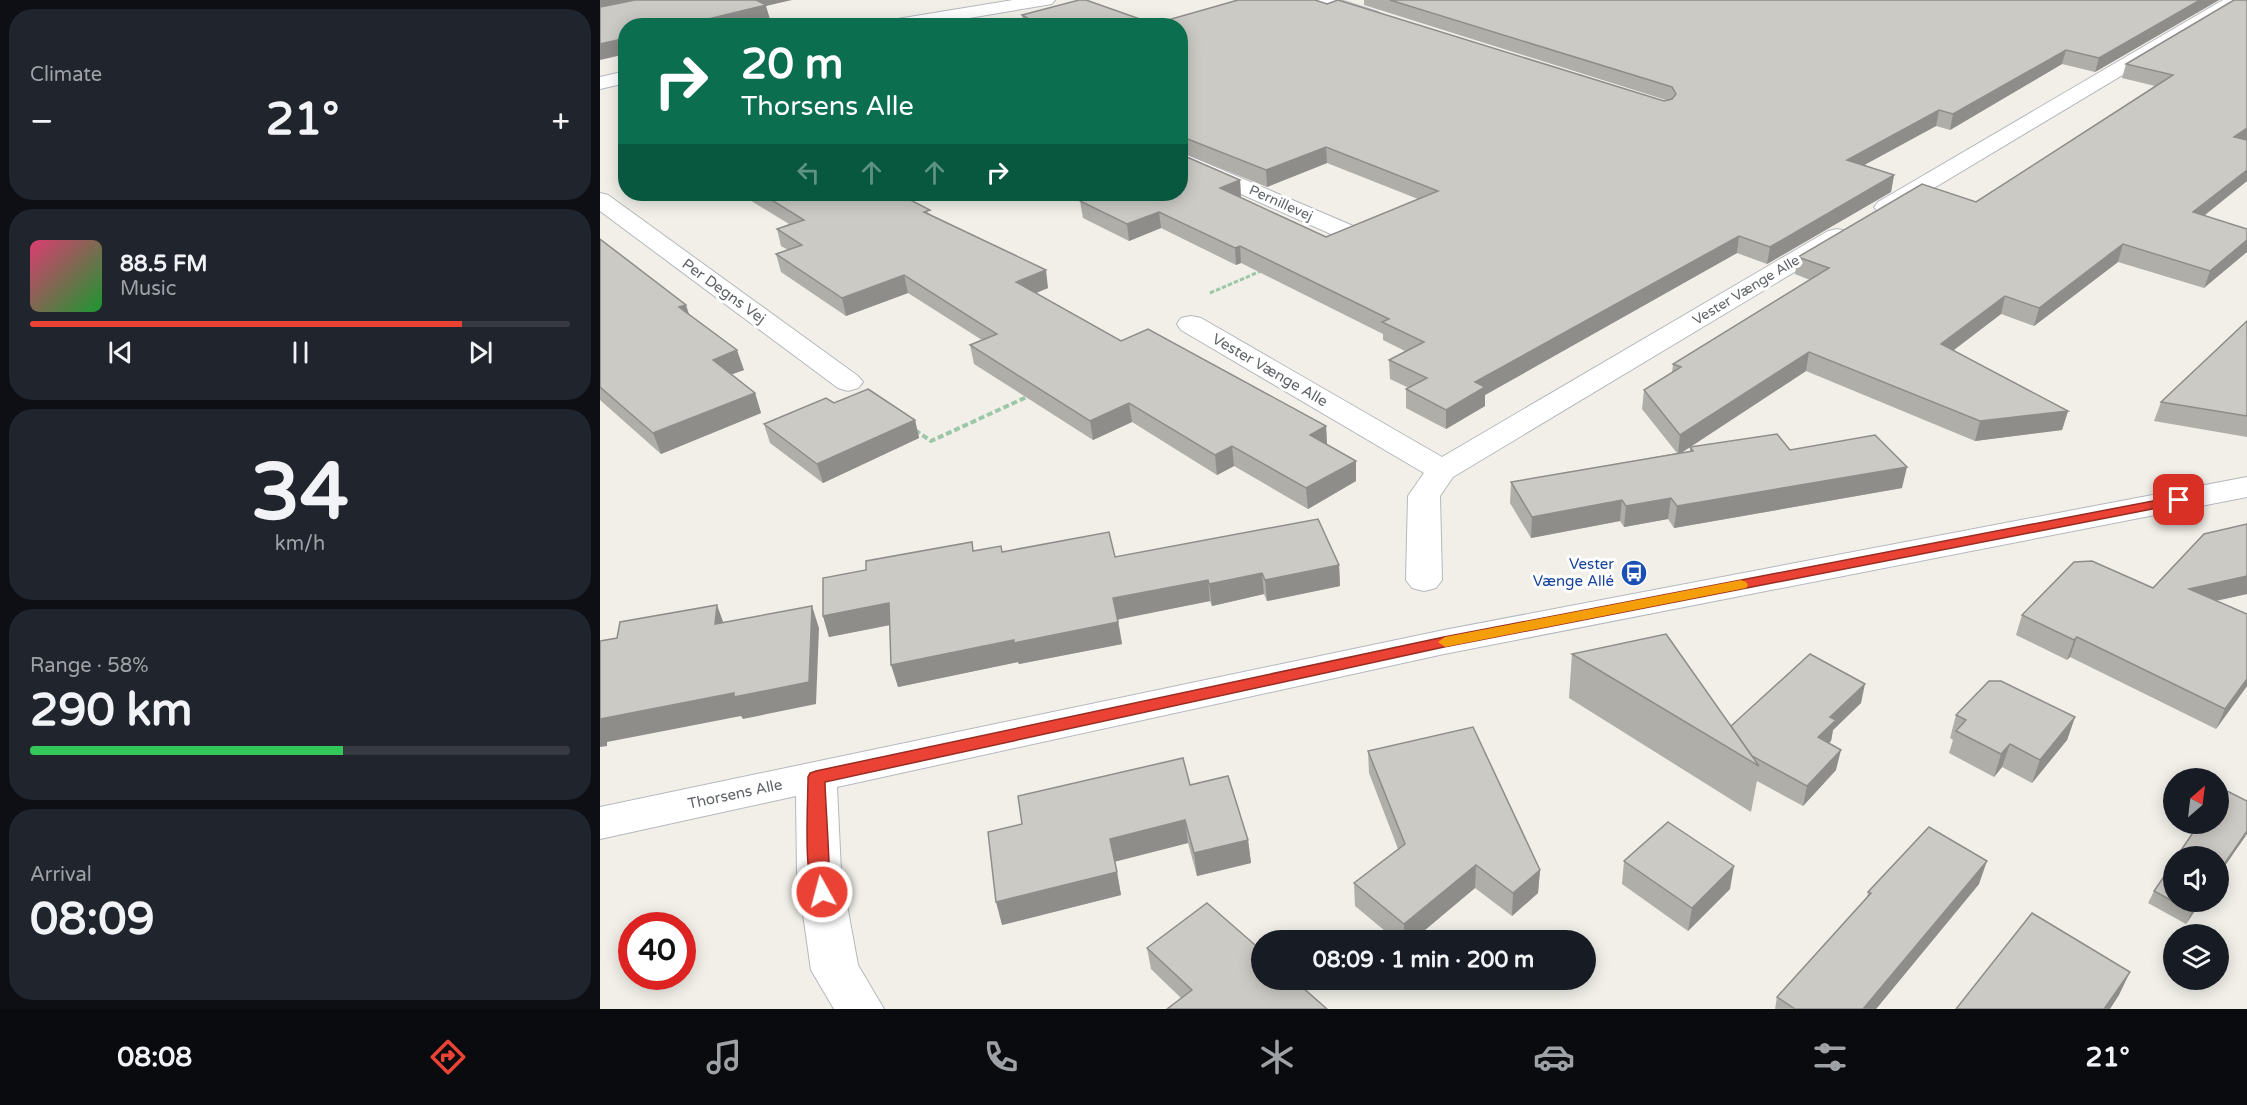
<!DOCTYPE html>
<html lang="en">
<head>
<meta charset="utf-8">
<style>
  body { margin:0; font-family:"Varela Round",sans-serif; background:#20242c; color:#f1f3f6; height:100vh; display:flex; flex-direction:column; font-size:22px; white-space:nowrap }
  * { box-sizing:border-box; margin:0 }
  p { font-size:20px; color:#9ea1a6 }
  .icon { flex:none; width:33px; height:33px; fill:none; stroke:currentColor; stroke-width:2; stroke-linecap:round; stroke-linejoin:round }
  .map { position:relative; flex:1; overflow:hidden }
  .side { display:flex; flex-direction:column; gap:9px; padding:9px; background:#0d0f14; width:600px }
  .side>* { flex:none }
  .top-card { position:absolute; left:18px; top:18px; width:570px; height:183px; border-radius:24px; box-shadow:0 3px 15px #0003; background:#0b6e4f; color:#fff; overflow:hidden }
  .needle { width:39px; rotate:28deg }
  .buttons { position:absolute; left:1563px; top:768px; display:grid; gap:12px }
  .buttons a { display:grid; place-items:center; width:66px; height:66px; border-radius:50%; background:#171b24; box-shadow:0 3px 15px #0003; font-size:30px }
  .speed { position:absolute; left:18px; top:912px; display:flex; gap:12px; font-size:30px; font-weight:700; text-align:center }
  .speed>* { display:grid; place-content:center; width:78px; height:78px; border-radius:50%; background:#171b24; box-shadow:0 3px 15px #0003; line-height:1 }
  .speed .limit { border:9px solid #d22; background:#fff; color:#111 }
  .pin { position:absolute; display:grid; place-items:center; width:51px; height:51px; color:#fff; margin:-26px; border-radius:12px; box-shadow:0 3px 9px #0006 }
  .me { position:absolute; width:66px; margin:-33px; rotate:353deg; stroke-linejoin:round; filter:drop-shadow(0 0 4px #0008) }
  .turn { display:flex; align-items:center; gap:21px; height:126px; padding:0 24px; font-size:27px }
  .turn .icon { width:78px; height:78px; stroke-width:2.5 }
  .turn b { display:block; font-size:42px; line-height:51px }
  .lanes { display:flex; align-items:center; height:57px; padding:0 24px; background:#0003; justify-content:center; gap:30px; direction:ltr }
  .lanes .off { opacity:.35 }
  .big { font-size:45px; font-weight:700; line-height:1.1 }
  .side .widget { flex:1; display:flex; flex-direction:column; justify-content:center; gap:9px; min-width:0; padding:0 21px; border-radius:24px; background:#20242c }
  .side .dial { align-items:center; gap:0 }
  .dial b { font-size:78px; line-height:1 }
  .song { display:flex; align-items:center; gap:18px }
  .cover { width:72px; height:72px; border-radius:9px; background:linear-gradient(135deg,hsl(340 70% 55%),hsl(130 70% 35%)) }
  .played { height:6px; border-radius:3px; background:linear-gradient(90deg,#ea4335 80%,#363941 80%) }
  .keys { display:flex; justify-content:space-around; direction:ltr }
  .heat { display:flex; justify-content:space-between; align-items:center; font-size:33px; direction:ltr }
  .charge { height:9px; border-radius:4px; background:linear-gradient(90deg,#34c759 58%,#363941 0) }
  .trip { position:absolute; left:651px; top:930px; width:345px; height:60px; border-radius:30px; background:#171b24; box-shadow:0 3px 15px #0003; font-weight:700; line-height:60px; text-align:center }
  .menu { display:flex; height:96px; justify-content:space-around; align-items:center; background:#090b0e; color:#9ea1a6 }
  .menu .icon { width:42px; height:42px }
  .menu .active { color:#ea4335 }
  .menu b { font-size:27px; color:#f1f3f6 }
  main { display:flex; flex:1; min-height:0 }
  .map>svg:first-child { display:block }
  .lines { fill:none; stroke-linecap:round; stroke-linejoin:round }
  .minor-casing { stroke:#b5b8bc; stroke-width:2 }
  .path-far1 { stroke:#9cc7a9; stroke-width:3; stroke-dasharray:4.5 2; stroke-linecap:butt }
  .path { stroke:#9cc7a9; stroke-width:4; stroke-dasharray:6 3; stroke-linecap:butt }
  .minor { fill:#fff; fill-rule:evenodd }
  .wall { fill:#afaea9 }
  .shaded-wall { fill:#8f8d8a }
  .building { fill:#cccac5; stroke:#8f8d8a; stroke-width:1.5 }
  .route { fill:#ea4335; stroke:#982c22; stroke-width:1.5 }
  .slow { fill:#f59e0b }
  .labels { text-anchor:middle; dominant-baseline:central; stroke-width:6; stroke-linejoin:round; paint-order:stroke }
  .far-street-label { font-size:14px; fill:#5f6368; stroke:#fff }
  .street-label { font-size:15px; fill:#5f6368; stroke:#fff }
  .transit-label { font-size:15px; fill:#164399; stroke:#fff; text-anchor:end }
</style>
</head>
<body>
<main>
<section class="side">
<div class="widget"><p>Climate</p>
<div class="heat"><a>−</a><b class="big">21°</b><a>+</a></div>
</div>
<div class="widget">
<div class="song"><i class="cover"></i><div><b>88.5 FM</b><p>Music</p></div></div>
<div class="played"></div>
<div class="keys"><svg class="icon" aria-label="previous" viewBox="0 0 24 24"><path d="M18 5L8 12l10 7zM5 5v14"/></svg><svg class="icon" aria-label="pause" viewBox="0 0 24 24"><path d="M8 5v14M16 5v14"/></svg><svg class="icon" aria-label="next" viewBox="0 0 24 24"><path d="M6 5l10 7-10 7zM19 5v14"/></svg></div>
</div>
<div class="widget dial"><b>34</b><p>km/h</p></div>
<div class="widget"><p>Range · 58%</p><b class="big">290 km</b><div class="charge"></div></div>
<div class="widget"><p>Arrival</p><b class="big">08:09</b></div>
</section>
<div class="map">
<svg width="1647" height="1009" viewBox="0 0 1647 1009">
  <rect width="100%" height="100%" fill="#f1efe8"/>
  <g class="lines">
    <defs>
      <g id="minor">
        <path d="M413 0H455L452 4 446 5 322 26H276L285 21Z"/>
        <path d="M713 0H740L778 12 781 16 778 20 772 21 716 4Z"/>
        <path d="M1623 0H1644L1641 4 1294 212 1286 214 1278 212 1274 207 1278 202Z"/>
        <path d="M26 71V83L0 89V77Z"/>
        <path d="M580 152 758 228 761 233 758 238 749 240 740 238 580 167Z"/>
        <path d="M0 193 8 195 258 376 263 382 258 388 248 391 238 388 0 211Z"/>
        <path d="M1237 229 1246 231 1249 236 1246 241 853 477 840 496 842 580 836 588 824 591 812 588 806 580 808 496 824 473 581 330 577 324 581 318 591 316 601 318 842 457 1228 231Z"/>
        <path d="M1647 477V497L844 654 237 787 241 872 258 965 284 1009H234L211 970 197 872 196 796 0 839V807L844 630Z"/>
      </g>
    </defs>
    <use href="#minor" class="minor-casing"/>
    <path class="path-far1" d="M610 293 661 271"/>
    <path class="path" d="M315 430 331 441 429 396"/>
    <use href="#minor" class="minor"/>
  </g>
  <g class="wall">
    <path d="M479 0H486L554 24 638 0H715L727 4 738 0 1064 101 1066 100 764 5V0H1619L1495 72 1462 64 1350 130 1336 126 1264 165 1294 175 1291 192 1167 264 1137 253 885 395V406L846 429 806 408V389L809 388 790 379 789 360 805 351 783 340V334L641 263 636 265 561 228 529 241 483 218 480 201 489 198 479 194H580V154L640 180 641 197H640L726 237 818 199 727 163 667 187 580 152V26H423L422 15Z"/>
    <path d="M1634 0 1646 140 1647 181 1604 216 1647 229 1604 288 1518 262 1434 326 1401 314 1353 350 1468 411 1462 430 1375 441 1206 371 1081 453 1090 451V447L1190 450 1302 488 1074 528 1068 519 1024 527 1020 521 931 538 910 503 911 482 1077 453 1042 409 1044 390 1072 373 1073 364 1210 280 1195 274 1198 257 1376 202 1555 86 1522 78 1526 64Z"/>
    <path d="M140 194H326L310 199 331 215 448 288 436 293 521 341 726 426 727 444 756 481 708 509 634 466 617 475 532 422 493 440 374 364 370 345 382 340 308 293 246 316 181 272 176 254 188 250 181 246 177 229 189 224Z"/>
    <path d="M0 239 89 315 144 370 132 374 155 393 161 413 61 454 0 400Z"/>
    <path d="M1647 321V437L1554 421 1561 402Z"/>
    <path d="M234 403 315 420 319 438 223 483 170 443 164 424Z"/>
    <path d="M1647 524V594L1616 601 1647 614V686L1616 729 1470 657 1467 660 1416 635 1422 615 1553 588Z"/>
    <path d="M374 551 739 565 740 586 667 601 664 594 612 606 610 601 518 619 522 644 419 664 418 662 298 687 290 625 229 637 223 616Z"/>
    <path d="M972 654 1131 726 1261 703 1233 730 1231 741 1229 743 1236 770 1203 806 1157 781 1151 812 969 698Z"/>
    <path d="M1356 715 1475 717 1467 740 1432 783 1402 767 1394 777 1349 753 1353 740 1350 738Z"/>
    <path d="M768 751 940 870 938 893 912 916 875 888 813 940H796L755 906 754 883 798 849 769 773Z"/>
    <path d="M590 785 648 840 651 863 597 876 588 843 515 861 521 895 402 925Z"/>
    <path d="M1024 861 1130 889 1088 931 1022 884Z"/>
    <path d="M1379 884 1276 1009H1175L1177 997 1267 898 1268 892Z"/>
    <path d="M1554 891 1574 902H1601L1586 924 1548 903Z"/>
    <path d="M547 948 662 951 581 998 551 969Z"/>
  </g>
  <g class="shaded-wall">
    <path d="M0 0H37L0 9Z"/>
    <path d="M149 0H192L166 6 170 19 142 26H79Z"/>
    <path d="M1600 0H1619L1495 72 1499 58Z"/>
    <path d="M26 38V54L0 60V44Z"/>
    <path d="M1466 50 1462 64 1350 130 1353 114Z"/>
    <path d="M1339 110 1336 126 1244 176 1247 160Z"/>
    <path d="M1647 128V139L1629 153 1634 137Z"/>
    <path d="M726 147 727 163 667 187 666 170Z"/>
    <path d="M1647 170V181L1587 229 1593 212Z"/>
    <path d="M1294 175 1291 192 1167 264 1170 247Z"/>
    <path d="M640 180 641 197 622 204 620 188Z"/>
    <path d="M290 194H326L293 205Z"/>
    <path d="M559 212 561 228 529 241 527 224Z"/>
    <path d="M1139 236 1137 253 885 395V406L846 429V410L875 382Z"/>
    <path d="M1647 240V252L1604 288 1610 271Z"/>
    <path d="M1523 244 1518 262 1434 326 1439 308Z"/>
    <path d="M640 246 641 263 636 265 635 248Z"/>
    <path d="M446 270 448 288 419 300 416 282Z"/>
    <path d="M304 275 308 293 246 316 242 298Z"/>
    <path d="M1405 296 1401 314 1337 363 1341 344Z"/>
    <path d="M86 305 92 323 79 307Z"/>
    <path d="M137 350 144 370 119 379 113 360Z"/>
    <path d="M1209 352 1206 371 1078 455 1080 435Z"/>
    <path d="M155 393 161 413 61 454 53 433Z"/>
    <path d="M529 403 532 422 493 440 490 421Z"/>
    <path d="M1468 411 1462 430 1375 441 1380 421Z"/>
    <path d="M315 420 319 438 223 483 217 464Z"/>
    <path d="M726 426 727 445 710 435Z"/>
    <path d="M632 446 634 466 617 475 615 455Z"/>
    <path d="M756 461V481L708 509 706 488Z"/>
    <path d="M1307 467 1302 488 1074 528 1077 506Z"/>
    <path d="M1071 498 1068 519 1024 527 1026 506Z"/>
    <path d="M1022 500 1020 521 931 538 932 517Z"/>
    <path d="M739 565 740 586 667 601 665 580Z"/>
    <path d="M662 573 664 594 612 606 609 584Z"/>
    <path d="M1647 576V594L1581 608 1589 589Z"/>
    <path d="M608 580 610 601 516 620 513 598Z"/>
    <path d="M289 603 295 624 229 637 223 616Z"/>
    <path d="M117 605 125 627 115 624Z"/>
    <path d="M212 606 219 628 216 704 143 719 141 716 7 742V746L0 747V719Z"/>
    <path d="M518 622 522 644 419 664 418 662 298 687 291 665 414 640Z"/>
    <path d="M1477 637 1470 657 1467 660 1474 640Z"/>
    <path d="M1647 679V686L1616 729 1625 709Z"/>
    <path d="M1265 684 1261 703 1233 730 1231 741 1214 757 1218 737 1230 717Z"/>
    <path d="M1475 717 1467 740 1432 783 1440 760Z"/>
    <path d="M1410 744 1402 767 1394 777 1401 754Z"/>
    <path d="M1241 750 1236 770 1203 806 1207 786Z"/>
    <path d="M585 820 588 843 514 862 510 839Z"/>
    <path d="M1647 831V834L1618 876V873Z"/>
    <path d="M648 840 651 863 597 876 594 853Z"/>
    <path d="M1387 861 1379 884 1276 1009H1263Z"/>
    <path d="M876 865 875 888 813 940H804V924Z"/>
    <path d="M1134 866 1130 889 1088 931 1092 908Z"/>
    <path d="M940 870 938 893 912 916 913 893Z"/>
    <path d="M517 872 521 895 402 925 396 902Z"/>
    <path d="M1599 902H1601L1586 924 1592 912Z"/>
    <path d="M1530 972 1519 995 1510 1009H1504Z"/>
  </g>
  <g class="building">
    <path d="M35 0H156L166 5 79 26H26V38L0 44V7Z"/>
    <path d="M479 0H486L554 24 638 0H715L727 4 738 0 1064 101 1072 99 1076 94 1072 87 790 0H1600L1499 58 1466 50 1353 114 1339 110 1247 160 1294 175 1170 247 1139 236 875 382 885 387 846 410 806 389 827 378 789 360 824 342 782 322 789 319 640 246 635 248 559 212 527 224 480 201 501 194H580V154L640 180 620 188 726 237 838 191 726 147 666 170 580 136V26H431L438 24 422 15Z"/>
    <path d="M1634 0H1647V128L1634 137 1647 140V170L1593 212 1647 229V240L1610 271 1523 244 1439 308 1405 296 1341 344 1468 411 1380 421 1209 352 1080 435 1044 390 1081 367 1073 364 1229 268 1198 257 1322 184 1376 202 1573 75 1526 64Z"/>
    <path d="M162 194H299L330 210 324 212 446 270 416 282 521 341 548 329 726 426 710 435 756 461 706 488 632 446 615 455 529 403 490 421 370 345 397 334 304 275 242 298 176 254 202 245 177 229 204 220Z"/>
    <path d="M0 239 86 305 79 307 137 350 113 360 155 393 53 433 0 387Z"/>
    <path d="M1647 321V416L1561 402Z"/>
    <path d="M268 389 315 420 217 464 164 424 226 398 234 403Z"/>
    <path d="M1177 434 1190 450 1275 435 1307 467 1077 506 1071 498 1026 506 1022 500 932 517 911 482 1093 451 1090 447Z"/>
    <path d="M718 519 739 565 665 580 662 573 609 584 608 580 513 598 518 622 414 643V640L291 665 289 603 223 616V578L266 570V561L372 542 373 551 401 546 402 552 509 532 515 557Z"/>
    <path d="M1647 524V576L1589 589 1647 614V679L1625 709 1477 637 1474 640 1422 615 1474 562 1492 561 1553 588 1604 534Z"/>
    <path d="M117 605 115 624 212 606 209 682 134 697V693L0 719V641L17 638 20 622Z"/>
    <path d="M1066 634 1159 766 972 654Z"/>
    <path d="M1210 654 1265 684 1230 717 1236 720 1218 737 1241 750 1207 786 1152 756 1131 726Z"/>
    <path d="M1389 681H1401L1475 717 1440 760 1410 744 1401 754 1356 731 1366 720 1356 715Z"/>
    <path d="M873 727 940 870 913 893 876 865 804 924 754 883 805 844 768 751Z"/>
    <path d="M583 758 590 785 628 776 648 840 594 853 585 820 510 839 517 872 396 902 388 832 422 824 418 796Z"/>
    <path d="M1623 789 1647 801V831L1618 873V856H1577L1599 824H1618V795Z"/>
    <path d="M1068 822 1134 866 1092 908 1024 861Z"/>
    <path d="M1329 827 1387 861 1263 1009H1195L1177 997 1271 893 1268 892Z"/>
    <path d="M1574 862V902H1599L1592 912 1554 891Z"/>
    <path d="M607 903 662 951V980H694L727 1009H567L592 990 547 948Z"/>
    <path d="M1432 913 1530 972 1504 1009H1356Z"/>
  </g>
  <path class="route" d="M1579 496 1583 498 1585 500 1583 503 844 647 225 782C225 797 232 891 229 897L222 899 215 897C203 873 208 806 208 777L210 773 216 771 844 637Z"/>
  <path class="slow" d="M1141 580 1146 582 1148 585 1146 588 845 647 838 642 845 637Z"/>
  <defs>
    <symbol id="bus-disc" viewBox="-11 -11 22 22"><circle r="9.5" fill="#1a4fb4" stroke="#fff"/><path d="M-5-6H5V4H4V6H2V4H-2V6H-4V4H-5ZM-3.5-4V0h7V-4ZM-3.5 1.2v1.5H-2V1.2ZM2 1.2v1.5H3.5V1.2Z" fill="#fff"/></symbol>
  </defs>
  <g fill-rule="evenodd">
    <use href="#bus-disc" x="1019" y="558" width="30" height="30"/>
  </g>
  <g class="labels">
    <g class="far-street-label">
      <text transform="translate(681 203) rotate(24)">Pernillevej</text>
      <text transform="translate(1146 290) rotate(-31)">Vester Vænge Alle</text>
    </g>
    <g class="street-label">
      <text transform="translate(124 291) rotate(36)">Per Degns Vej</text>
      <text transform="translate(670 370) rotate(30)">Vester Vænge Alle</text>
      <text transform="translate(135 794) rotate(-12)">Thorsens Alle</text>
    </g>
    <g class="transit-label">
      <text x="1014" y="564">Vester<tspan x="1014" dy="17">Vænge Allé</tspan></text>
    </g>
  </g>
</svg>
<div class="buttons">
<a><svg class="needle" viewBox="-14 -14 28 28"><path d="M0-13l5 13h-10z" fill="#e53935"/><path d="M0 13l5-13h-10z" fill="#9ea1a6"/></svg></a>
<a><svg class="icon" aria-label="sound" viewBox="0 0 24 24"><path d="M4 9h4l5-4v14l-5-4H4zM17 9q2 3 0 6"/></svg></a>
<a><svg class="icon" aria-label="layers" viewBox="0 0 24 24"><path d="M12 4l9 5-9 5-9-5zM3 14l9 5 9-5"/></svg></a>
</div>
<div class="speed"><div class="limit">40</div></div>
<div class="pin" style="left:1579px;top:500px;background:#d93025"><svg class="icon" aria-label="arrive" viewBox="0 0 24 24"><path d="M6 21V4h12l-3 4 3 4H6"/></svg></div>
<svg class="me" style="left:222px;top:892px" viewBox="-20 -20 40 40"><circle r="17" fill="#ea4335" stroke="#fff" stroke-width="3"/><path d="M0-11L8 9 0 5-8 9z" fill="#fff"/></svg>
<div class="trip">08:09 · 1 min · 200 m</div>
<div class="top-card">
<div class="turn"><svg class="icon" aria-label="right" viewBox="0 0 24 24"><path d="M7 20v-9h11M14 6l5 5-5 5"/></svg><div><b>20 m</b>Thorsens Alle</div></div>
<div class="lanes"><svg class="icon off" aria-label="left" viewBox="0 0 24 24"><path d="M17 20v-9H6M10 6l-5 5 5 5"/></svg><svg class="icon off" aria-label="ahead" viewBox="0 0 24 24"><path d="M12 20V5M6 11l6-6 6 6"/></svg><svg class="icon off" aria-label="ahead" viewBox="0 0 24 24"><path d="M12 20V5M6 11l6-6 6 6"/></svg><svg class="icon" aria-label="right" viewBox="0 0 24 24"><path d="M7 20v-9h11M14 6l5 5-5 5"/></svg></div>
</div>
</div>
</main>
<nav class="menu">
<b>08:08</b>
<svg class="icon active" aria-label="directions" viewBox="0 0 24 24"><path d="M12 3l9 9-9 9-9-9zM9 14v-3h6M13 9l2 2-2 2"/></svg>
<svg class="icon" aria-label="music" viewBox="0 0 24 24"><path d="M9 18V5l10-2v13"/><circle cx="6" cy="18" r="3"/><circle cx="16" cy="16" r="3"/></svg>
<svg class="icon" aria-label="phone" viewBox="0 0 24 24"><path d="M5 4h4l2 5-3 2q2 4 5 5l2-3 5 2v4C11 20 4 13 5 4z"/></svg>
<svg class="icon" aria-label="climate" viewBox="0 0 24 24"><path d="M12 3v18M4 7l16 10M4 17L20 7"/></svg>
<svg class="icon" aria-label="car" viewBox="0 0 24 24"><path d="M5 17H2v-5l4-1 3-4h7l3 4 3 1v5h-3M9 17h6M6 11h13"/><circle cx="7" cy="17" r="2"/><circle cx="17" cy="17" r="2"/></svg>
<svg class="icon" aria-label="filters" viewBox="0 0 24 24"><path d="M4 7h16M4 17h16"/><circle cx="9" cy="7" r="2"/><circle cx="15" cy="17" r="2"/></svg>
<b>21°</b>
</nav>
</body>
</html>
